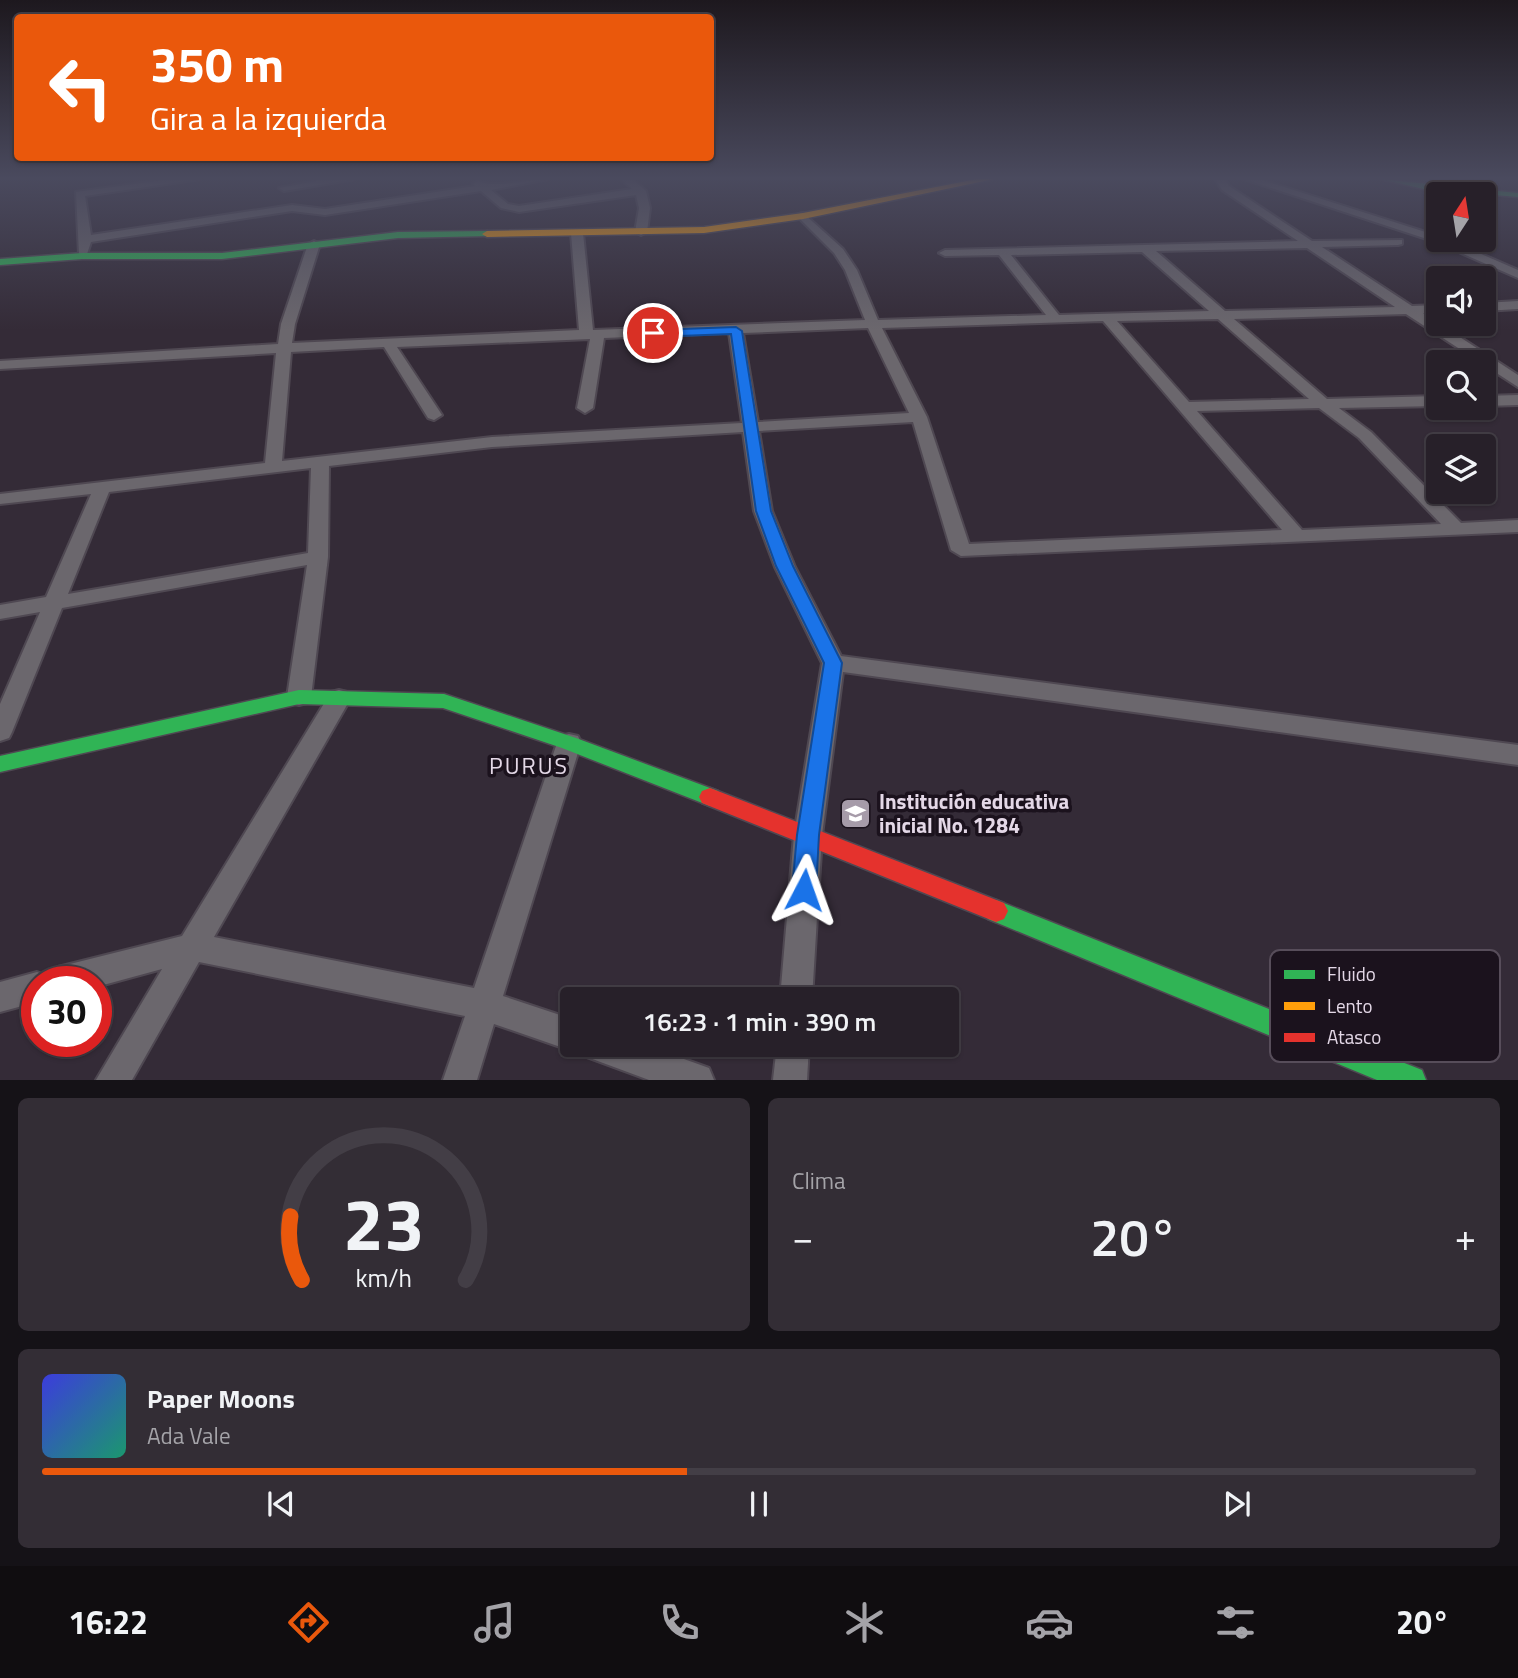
<!DOCTYPE html>
<html lang="es">
<head>
<meta charset="utf-8">
<style>
  body { margin:0; font-family:"Titillium Web",sans-serif; background:#332d35; color:#f1f3f6; height:100vh; display:flex; flex-direction:column; font-size:26px; white-space:nowrap }
  * { box-sizing:border-box; margin:0 }
  p { font-size:23px; color:#a4a3a8 }
  .icon { flex:none; width:38px; height:38px; fill:none; stroke:currentColor; stroke-width:2; stroke-linecap:round; stroke-linejoin:round }
  .map { position:relative; height:1080px; overflow:hidden }
  .details { display:flex; flex-direction:column; gap:18px; padding:18px; background:#151217; flex:1 }
  .details>* { flex:none }
  .guide { position:absolute; left:14px; top:14px; width:700px; height:147px; border-radius:7px; box-shadow:0 2px 5px #0004,0 0 0 2px #433e46; background:#ea580c; color:#fff; overflow:hidden }
  .needle { width:46px; rotate:12deg }
  .tools { position:absolute; left:1426px; top:182px; display:grid; gap:14px }
  .tools a { display:grid; place-items:center; width:70px; height:70px; border-radius:7px; background:#272029; box-shadow:0 2px 5px #0004,0 0 0 2px #433e46; font-size:35px }
  .speed { position:absolute; left:21px; top:966px; display:flex; gap:14px; font-size:35px; font-weight:700; text-align:center }
  .speed>* { display:grid; place-content:center; width:91px; height:91px; border-radius:50%; background:#272029; box-shadow:0 2px 5px #0004,0 0 0 2px #433e46; line-height:1 }
  .speed .limit { border:10px solid #d22; background:#fff; color:#111 }
  .pin { position:absolute; display:grid; place-items:center; width:60px; height:60px; color:#fff; margin:-30px; border:4px solid #fff; border-radius:50%; box-shadow:0 2px 7px #0007 }
  .me { position:absolute; width:77px; margin:-38px; rotate:4deg; stroke-linejoin:round; filter:drop-shadow(0 0 5px #0008) }
  .turn { display:flex; align-items:center; gap:24px; height:147px; padding:0 21px; font-size:32px }
  .turn .icon { width:91px; height:91px; stroke-width:2.5 }
  .turn b { display:block; font-size:49px; line-height:60px }
  .big { font-size:52px; font-weight:600; line-height:1.1 }
  .details .widget { flex:1; display:flex; flex-direction:column; justify-content:center; gap:10px; min-width:0; padding:0 24px; border-radius:10px; background:#332d35 }
  .details .dial { align-items:center; gap:0 }
  .dial svg { height:182px; overflow:visible; fill:none; stroke:#433e46; stroke-width:7; stroke-linecap:round; text-anchor:middle }
  .dial text { fill:#f1f3f6; stroke:none }
  .song { display:flex; align-items:center; gap:21px }
  .cover { width:84px; height:84px; border-radius:10px; background:linear-gradient(135deg,hsl(240 70% 55%),hsl(160 70% 35%)) }
  .played { height:7px; border-radius:4px; background:linear-gradient(90deg,#ea580c 45%,#433e46 45%) }
  .keys { display:flex; justify-content:space-around; direction:ltr }
  .heat { display:flex; justify-content:space-between; align-items:center; font-size:38px; direction:ltr }
  .details .tiles { flex:1; display:grid; gap:18px; grid-template-columns:1fr 1fr }
  .widget:last-child { grid-column:span 2 }
  .trip { position:absolute; left:560px; top:987px; width:399px; height:70px; border-radius:7px; background:#272029; box-shadow:0 2px 5px #0004,0 0 0 2px #433e46; font-weight:600; line-height:70px; text-align:center }
  .tab-bar { display:flex; height:112px; justify-content:space-around; align-items:center; background:#100d10; color:#a4a3a8 }
  .tab-bar .icon { width:49px; height:49px }
  .tab-bar .current { color:#ea580c }
  .tab-bar b { font-size:32px; color:#f1f3f6 }
  .map>svg:first-child { display:block }
  .lines { fill:none; stroke-linecap:round; stroke-linejoin:round }
  .street-casing { stroke:#4f4852; stroke-width:4 }
  .fast-casing { stroke:#4f4852; stroke-width:3 }
  .slow-casing { stroke:#4f4852; stroke-width:3 }
  .jam-casing { stroke:#4f4852; stroke-width:3 }
  .street { fill:#6b676d; fill-rule:evenodd }
  .fast { fill:#30b455; fill-rule:evenodd }
  .slow { fill:#ff9f0a; fill-rule:evenodd }
  .jam { fill:#e5322d; fill-rule:evenodd }
  .route { fill:#1a73e8; stroke:#114b97; stroke-width:2 }
  .labels { text-anchor:middle; dominant-baseline:central; stroke-width:7; stroke-linejoin:round; paint-order:stroke }
  .near-poi-label { font-size:21px; font-weight:bold; fill:#e4d8e7; stroke:#1b121d; text-anchor:start }
  .near-neighbourhood-label { font-size:23px; letter-spacing:2px; fill:#e4d8e7; stroke:#1b121d }
  .key { fill:#1b121d; stroke:#574d5a; stroke-width:2 }
  .key-label { font-size:19px; fill:#e4d8e7 }
</style>
</head>
<body>
<div class="map">
<svg width="1518" height="1080" viewBox="0 0 1518 1080">
  <rect width="100%" height="100%" fill="#342b37"/>
  <g class="lines">
    <defs>
      <g id="street">
        <path d="M171 179H200L85 196 91 235 292 205 325 209 475 186 473 184 478 181C496 189 527 179 548 179L491 190 508 204 519 206 632 189 621 179H632L646 191 650 208 647 232 641 235 635 232 639 208 636 195 519 212 501 208 481 191 325 215 292 211 91 242 87 254H79L76 192Z"/>
        <path d="M327 179H355L284 191 279 188Z"/>
        <path d="M1215 179H1225L1229 186 1312 241 1402 240V244L1398 245 1322 247 1412 306 1438 305V313H1423L1518 375V387L1406 314 1234 319 1327 399 1438 396V406L1339 408 1371 432 1461 523 1518 520V532L961 556 951 550 913 422 759 431 772 511 795 567 841 656 1518 745V765L843 672 822 835 812 999H780L794 835 822 663 775 567 754 511 743 432 492 447 329 466 328 557 311 697 307 703 299 705 291 703 287 697 307 565 62 608 12 732 9 738 0 741V704L40 612 0 619V605L46 597 91 494 0 504V494L265 463 276 353 0 369V361L278 344 281 324 308 244 314 241 320 244 295 324 292 343 579 330 571 233 577 230 583 233 593 330 865 320 845 270 834 253 799 218V214L803 213 843 249 857 270 878 320 1046 315 999 255 945 256 939 253 945 250 1298 241 1222 190ZM1307 248 1395 307 1225 311 1156 251ZM1142 252 1209 311 1059 315 1011 255ZM1218 319 1309 399 1189 402 1117 321ZM1103 321 1282 530 969 544 927 417 882 328ZM868 328 909 413 758 422 743 333ZM729 333 742 423 492 437 282 461 291 352 384 347 428 418 434 420 442 415 397 347 590 339 577 408 585 413 593 408 604 338ZM1319 408 1359 438 1441 524 1302 530 1197 411ZM311 468 308 553 68 594 109 492Z"/>
        <path d="M1244 179H1259L1438 236V240H1449L1518 270V278L1436 242Z"/>
        <path d="M1518 301V309L1484 311V303Z"/>
        <path d="M1518 395V405L1484 406V396Z"/>
        <path d="M339 690 347 692 351 698 214 937 474 988 557 743 560 736 569 734 578 736 581 743 503 996 572 1019V1045H645L709 1068 714 1080H649L587 1057 583 1047 572 1051 494 1024 477 1080H443L465 1016 199 962 132 1080H96L162 969 96 987V982H37V1002L0 1012V982L37 972 45 975 58 967 182 936 331 692Z"/>
        <path d="M777 1045H809L807 1080H773Z"/>
      </g>
      <g id="fast">
        <path d="M1380 179 1518 193V197L1424 189Z"/>
        <path d="M487 231 490 232V236L398 238 222 259H82L0 265V259L82 253H222L398 232Z"/>
        <path d="M299 690 444 694 576 738 718 791 721 797 718 803 710 806 562 748 443 708 299 704 0 772V756Z"/>
        <path d="M996 900 1422 1070 1426 1080H1377L988 919 984 911 988 903Z"/>
      </g>
      <path id="slow" d="M977 179H994L803 219 704 233 487 237 482 234 487 231 704 227 803 213Z"/>
      <path id="jam" d="M710 788 1004 903 1008 911 1004 919 996 922 702 803 699 797 702 791Z"/>
    </defs>
    <use href="#street" class="street-casing"/>
    <use href="#fast" class="fast-casing"/>
    <use href="#slow" class="slow-casing"/>
    <use href="#jam" class="jam-casing"/>
    <use href="#street" class="street"/>
    <use href="#fast" class="fast"/>
    <use href="#slow" class="slow"/>
    <use href="#jam" class="jam"/>
  </g>
  <linearGradient id="sky" x2="0" y2="1"><stop stop-color="#1d181e"/><stop offset="0.54" stop-color="#4a4a5e"/><stop offset="1" stop-color="#4a4a5e" stop-opacity="0"/></linearGradient>
  <rect width="1518" height="330" fill="url(#sky)"/>
  <path class="route" d="M736 327 742 331 771 511 793 566 842 663 819 835 816 890 812 897 804 900 796 897 792 890 797 835 824 663 776 566 756 511 731 334 653 337 648 333 653 330Z"/>
  <defs>
    <symbol id="school-square" viewBox="-11 -11 22 22"><rect x="-9" y="-9" width="18" height="18" rx="4" fill="#a69ba9" stroke="#1b121d"/><path d="M0-5L7-2L0 1L-7-2ZM-4 1L0 2.5L4 1V4Q0 6-4 4Z" fill="#fff"/></symbol>
  </defs>
  <g fill-rule="evenodd">
    <use href="#school-square" x="838" y="796" width="35" height="35"/>
  </g>
  <g class="labels">
    <g class="near-poi-label">
      <text x="879" y="801">Institución educativa<tspan x="879" dy="24">inicial No. 1284</tspan></text>
    </g>
    <g class="near-neighbourhood-label">
      <text x="529" y="765">PURUS</text>
    </g>
  </g>
  <rect x="1270" y="950" width="230" height="112" rx="10" class="key"/>
  <rect x="1284" y="970" width="31" height="9" fill="#30b455"/>
  <rect x="1284" y="1002" width="31" height="8" fill="#ff9f0a"/>
  <rect x="1284" y="1033" width="31" height="9" fill="#e5322d"/>
  <g class="key-label">
    <text x="1327" y="981">Fluido</text>
    <text x="1327" y="1013">Lento</text>
    <text x="1327" y="1044">Atasco</text>
  </g>
</svg>
<div class="tools">
<a><svg class="needle" viewBox="-14 -14 28 28"><path d="M0-13l5 13h-10z" fill="#e53935"/><path d="M0 13l5-13h-10z" fill="#a4a3a8"/></svg></a>
<a><svg class="icon" aria-label="sound" viewBox="0 0 24 24"><path d="M4 9h4l5-4v14l-5-4H4zM17 9q2 3 0 6"/></svg></a>
<a><svg class="icon" aria-label="search" viewBox="0 0 24 24"><circle cx="10" cy="10" r="6"/><path d="M15 15l6 6"/></svg></a>
<a><svg class="icon" aria-label="layers" viewBox="0 0 24 24"><path d="M12 4l9 5-9 5-9-5zM3 14l9 5 9-5"/></svg></a>
</div>
<div class="speed"><div class="limit">30</div></div>
<div class="pin" style="left:653px;top:333px;background:#d93025"><svg class="icon" aria-label="arrive" viewBox="0 0 24 24"><path d="M6 21V4h12l-3 4 3 4H6"/></svg></div>
<svg class="me" style="left:804px;top:890px" viewBox="-20 -20 40 40"><path d="M0-17L14 15 0 8-14 15z" fill="#1a73e8" stroke="#fff" stroke-width="4"/></svg>
<div class="trip">16:23 · 1 min · 390 m</div>
<div class="guide">
<div class="turn"><svg class="icon" aria-label="left" viewBox="0 0 24 24"><path d="M17 20v-9H6M10 6l-5 5 5 5"/></svg><div><b>350 m</b>Gira a la izquierda</div></div>
</div>
</div>
<section class="details">
<div class="tiles">
<div class="widget dial"><svg viewBox="0 0 100 80">
<path d="M14 69A42 42 0 1 1 86 69"/>
<path d="M14 69A42 42 0 0 1 9 41" stroke="#ea580c"/>
<text x="50" y="56" font-size="32" font-weight="700">23</text>
<text x="50" y="72" font-size="11">km/h</text>
</svg></div>
<div class="widget"><p>Clima</p>
<div class="heat"><a>−</a><b class="big">20°</b><a>+</a></div>
</div>
<div class="widget">
<div class="song"><i class="cover"></i><div><b>Paper Moons</b><p>Ada Vale</p></div></div>
<div class="played"></div>
<div class="keys"><svg class="icon" aria-label="previous" viewBox="0 0 24 24"><path d="M18 5L8 12l10 7zM5 5v14"/></svg><svg class="icon" aria-label="pause" viewBox="0 0 24 24"><path d="M8 5v14M16 5v14"/></svg><svg class="icon" aria-label="next" viewBox="0 0 24 24"><path d="M6 5l10 7-10 7zM19 5v14"/></svg></div>
</div>
</div>
</section>
<nav class="tab-bar">
<b>16:22</b>
<svg class="icon current" aria-label="directions" viewBox="0 0 24 24"><path d="M12 3l9 9-9 9-9-9zM9 14v-3h6M13 9l2 2-2 2"/></svg>
<svg class="icon" aria-label="music" viewBox="0 0 24 24"><path d="M9 18V5l10-2v13"/><circle cx="6" cy="18" r="3"/><circle cx="16" cy="16" r="3"/></svg>
<svg class="icon" aria-label="phone" viewBox="0 0 24 24"><path d="M5 4h4l2 5-3 2q2 4 5 5l2-3 5 2v4C11 20 4 13 5 4z"/></svg>
<svg class="icon" aria-label="climate" viewBox="0 0 24 24"><path d="M12 3v18M4 7l16 10M4 17L20 7"/></svg>
<svg class="icon" aria-label="car" viewBox="0 0 24 24"><path d="M5 17H2v-5l4-1 3-4h7l3 4 3 1v5h-3M9 17h6M6 11h13"/><circle cx="7" cy="17" r="2"/><circle cx="17" cy="17" r="2"/></svg>
<svg class="icon" aria-label="filters" viewBox="0 0 24 24"><path d="M4 7h16M4 17h16"/><circle cx="9" cy="7" r="2"/><circle cx="15" cy="17" r="2"/></svg>
<b>20°</b>
</nav>
</body>
</html>
